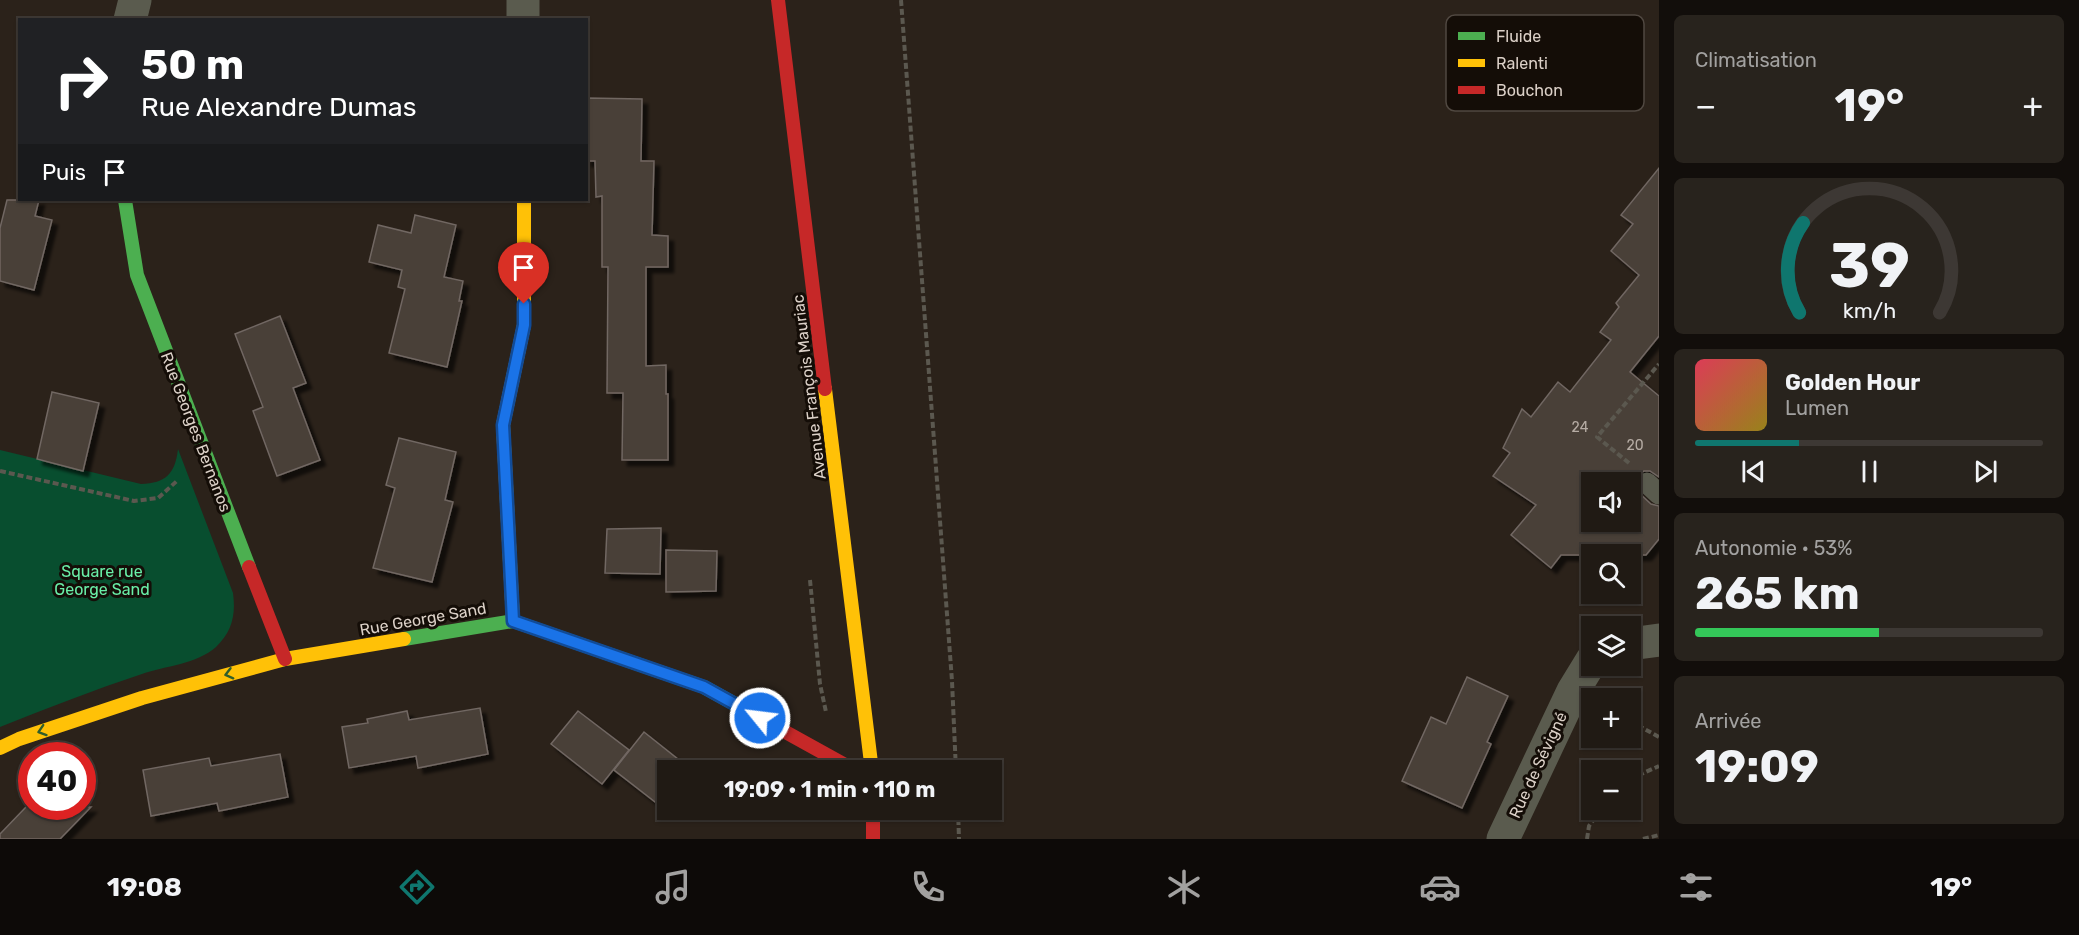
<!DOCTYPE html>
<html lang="fr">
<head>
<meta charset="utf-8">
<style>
  body { margin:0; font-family:Rubik,sans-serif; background:#28231d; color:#f1f3f6; height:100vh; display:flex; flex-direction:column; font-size:22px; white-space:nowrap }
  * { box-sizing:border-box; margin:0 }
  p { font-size:20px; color:#a2a1a0 }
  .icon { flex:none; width:33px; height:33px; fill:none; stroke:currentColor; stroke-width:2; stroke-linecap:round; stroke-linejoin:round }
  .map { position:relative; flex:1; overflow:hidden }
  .side { display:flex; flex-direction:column; gap:15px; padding:15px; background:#120e0b; width:420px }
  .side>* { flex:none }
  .guide { position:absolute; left:18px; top:18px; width:570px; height:183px; border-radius:0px; box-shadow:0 2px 4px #0004,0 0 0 2px #3d3834; background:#202124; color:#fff; overflow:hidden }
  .buttons { position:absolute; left:1581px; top:472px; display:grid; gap:12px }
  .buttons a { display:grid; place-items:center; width:60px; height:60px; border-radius:0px; background:#201a14; box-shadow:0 2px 4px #0004,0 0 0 2px #3d3834; font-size:30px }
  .speed { position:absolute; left:18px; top:742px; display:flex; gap:12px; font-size:30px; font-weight:700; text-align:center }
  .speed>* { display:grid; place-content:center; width:78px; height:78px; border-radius:50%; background:#201a14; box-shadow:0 2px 4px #0004,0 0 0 2px #3d3834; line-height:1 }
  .speed .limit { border:9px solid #d22; background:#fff; color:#111 }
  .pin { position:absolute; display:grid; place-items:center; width:51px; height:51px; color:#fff; margin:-62px -26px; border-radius:50% 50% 50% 0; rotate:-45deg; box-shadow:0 0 6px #0007 }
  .pin .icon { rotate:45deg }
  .me { position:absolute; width:66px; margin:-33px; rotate:299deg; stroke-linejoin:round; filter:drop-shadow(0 0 4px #0008) }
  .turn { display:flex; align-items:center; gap:21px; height:126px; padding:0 24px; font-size:27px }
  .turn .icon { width:78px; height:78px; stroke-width:2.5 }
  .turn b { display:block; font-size:42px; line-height:51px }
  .then { display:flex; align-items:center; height:57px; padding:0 24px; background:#0003; gap:12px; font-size:22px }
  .big { font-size:45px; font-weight:700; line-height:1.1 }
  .side .widget { flex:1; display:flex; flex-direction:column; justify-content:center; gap:9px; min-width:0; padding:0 21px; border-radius:9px; background:#28231d }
  .side .dial { align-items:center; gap:0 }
  .dial svg { height:156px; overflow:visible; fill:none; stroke:#3d3834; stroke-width:7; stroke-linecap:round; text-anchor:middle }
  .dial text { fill:#f1f3f6; stroke:none }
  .song { display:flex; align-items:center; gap:18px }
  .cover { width:72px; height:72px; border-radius:9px; background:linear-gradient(135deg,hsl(350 70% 55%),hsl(50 70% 35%)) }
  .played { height:6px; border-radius:3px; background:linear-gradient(90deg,#0f766e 30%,#3d3834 30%) }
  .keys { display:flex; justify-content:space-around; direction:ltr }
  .heat { display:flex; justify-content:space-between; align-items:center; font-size:33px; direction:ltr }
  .charge { height:9px; border-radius:4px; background:linear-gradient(90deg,#34c759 53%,#3d3834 0) }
  .trip { position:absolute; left:657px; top:760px; width:345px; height:60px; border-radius:0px; background:#201a14; box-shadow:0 2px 4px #0004,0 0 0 2px #3d3834; font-weight:700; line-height:60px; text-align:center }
  .tab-bar { display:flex; height:96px; justify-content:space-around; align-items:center; background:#0d0a08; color:#a2a1a0 }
  .tab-bar .icon { width:42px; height:42px }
  .tab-bar .current { color:#0f766e }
  .tab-bar b { font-size:27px; color:#f1f3f6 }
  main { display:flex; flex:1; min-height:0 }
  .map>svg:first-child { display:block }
  .green { fill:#084e2f }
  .building { fill:#483f39; stroke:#716762; stroke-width:1.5; fill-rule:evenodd; filter:url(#shadow) }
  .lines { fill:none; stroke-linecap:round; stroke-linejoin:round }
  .path { stroke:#5b584f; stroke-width:4; stroke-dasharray:6 3; stroke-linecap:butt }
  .lane { stroke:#5a5b4e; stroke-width:21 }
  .street { stroke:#5a5b4e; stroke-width:33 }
  .fast { stroke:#4caf50; stroke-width:14 }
  .slow { stroke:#ffc107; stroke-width:14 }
  .jam { stroke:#c62828; stroke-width:14 }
  .oneway { stroke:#305e2c }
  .route-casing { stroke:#114b97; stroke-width:15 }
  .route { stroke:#1a73e8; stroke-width:10 }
  .labels { text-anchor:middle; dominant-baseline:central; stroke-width:6; stroke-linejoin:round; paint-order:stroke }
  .number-label { font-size:14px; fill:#b6aca4 }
  .street-label { font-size:16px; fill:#dbd0c7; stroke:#140d07 }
  .park-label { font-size:16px; fill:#69eea7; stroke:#140d07 }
  .key { fill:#140d07; stroke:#504841; stroke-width:1.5 }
  .key-label { font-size:16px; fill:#dbd0c7 }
</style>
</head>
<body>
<main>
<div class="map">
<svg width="1659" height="839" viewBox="0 0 1659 839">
  <defs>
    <filter id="shadow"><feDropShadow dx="5.5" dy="5.5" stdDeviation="1.5" flood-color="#0009"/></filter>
  </defs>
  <rect width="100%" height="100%" fill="#2b221a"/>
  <path class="green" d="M178 449 233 593C236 615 232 632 216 647 197 664 165 666 142 674 94 690 47 708 0 727V450L141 484C166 483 175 474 178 449Z"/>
  <g class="building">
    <path d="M587 98 642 99 641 161H654L652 235 668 236V267H646V366L666 365V394H668V460H622L623 393H607L608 267H602V196L596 197 595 161H586Z"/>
    <path d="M1659 168V336L1630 372 1659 396V477L1650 471H1644L1638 474 1635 481V487L1638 492 1651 504 1659 506V539L1646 555H1561L1551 568 1511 535 1536 505 1493 476 1510 453 1503 448 1522 409 1531 417 1558 382 1570 392 1611 340 1600 332 1619 307 1616 303 1639 275 1611 251 1633 224 1621 215ZM1592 483H1630V522H1592Z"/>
    <path d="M7 200H39L35 216 52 220 34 290 0 281V228Z"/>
    <path d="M415 215 456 225 444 277 463 281 459 301H462L447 367 389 353 405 289 398 287 402 270 369 262 378 225 411 233Z"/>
    <path d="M280 316 306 383 293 388 320 460 277 476 253 411 263 407 235 334Z"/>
    <path d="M52 392 99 403 83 471 37 459Z"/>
    <path d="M399 438 456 452 445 500 453 502 432 582 373 568 395 488 386 485Z"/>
    <path d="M661 528 660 574 605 573 607 529Z"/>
    <path d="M666 550 717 551 716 591 666 592Z"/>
    <path d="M1467 677 1508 696 1487 742 1491 744 1462 808 1402 781 1431 717 1446 724Z"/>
    <path d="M480 708 488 754 418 768 416 756 349 768 342 727 368 723 367 719 407 711 409 720Z"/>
    <path d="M578 711 629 750 602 784 551 744Z"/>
    <path d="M644 732 693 771H668V810H670L668 812 614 770Z"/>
    <path d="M280 754 288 797 219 811 217 803 151 816 143 770 209 758 211 766Z"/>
    <path d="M26 807H91L60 839H0V834Z"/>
  </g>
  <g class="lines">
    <g class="path">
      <path d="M901 0 952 681 956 771"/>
      <path d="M1629 463 1597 437 1659 364"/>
      <path d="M0 471 134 501 158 498 178 480"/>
      <path d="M810 580 820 684 826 712"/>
      <path d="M1630 721 1659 737"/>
      <path d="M1630 779 1659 766"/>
      <path d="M958 810 959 839"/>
      <path d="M1587 839 1589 826 1601 810"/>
      <path d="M1643 839 1659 835"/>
    </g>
    <path class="lane" d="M1647 483 1659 494"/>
    <g class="street">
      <path d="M523 0V20"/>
      <path d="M130 20 135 0"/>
      <path d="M1630 644 1659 640"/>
      <path d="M1503 839 1573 691 1592 660"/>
    </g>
    <g class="fast">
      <path d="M125 200 137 275 249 567"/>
      <path d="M404 639 513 621 704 687 753 714"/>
    </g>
    <g class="slow">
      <path d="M825 389 872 771"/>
      <path d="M513 621 503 425 524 325V200"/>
      <path d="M0 748 19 739 142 698 285 659 404 639"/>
    </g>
    <g class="jam">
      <path d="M778 0 825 389"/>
      <path d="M249 567 285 659"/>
      <path d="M753 714 856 771"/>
      <path d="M873 810V839"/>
    </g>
  </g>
  <defs><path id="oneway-chevron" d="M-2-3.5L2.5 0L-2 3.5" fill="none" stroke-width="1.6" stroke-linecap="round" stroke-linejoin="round" transform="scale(1.5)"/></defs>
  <g class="oneway">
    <use href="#oneway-chevron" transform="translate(229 674) rotate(165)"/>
    <use href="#oneway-chevron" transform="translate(42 731) rotate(162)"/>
  </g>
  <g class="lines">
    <defs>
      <path id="route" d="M524 304V325L503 425 513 621 704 687 760 718"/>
    </defs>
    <use href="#route" class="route-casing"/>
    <use href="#route" class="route"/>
  </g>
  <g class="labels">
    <g class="number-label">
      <text x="1580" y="427">24</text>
      <text x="1635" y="445">20</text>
    </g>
    <g class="street-label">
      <text transform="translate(809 387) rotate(-97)">Avenue François Mauriac</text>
      <text transform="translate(196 432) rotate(69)">Rue Georges Bernanos</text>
      <text transform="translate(423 619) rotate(-10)">Rue George Sand</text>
      <text transform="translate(1538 765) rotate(-65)">Rue de Sévigné</text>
    </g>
    <g class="park-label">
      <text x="102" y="571">Square rue<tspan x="102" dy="18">George Sand</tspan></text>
    </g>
  </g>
  <rect x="1446" y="15" width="198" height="96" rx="9" class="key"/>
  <rect x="1458" y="32" width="27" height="8" fill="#4caf50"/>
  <rect x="1458" y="59" width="27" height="8" fill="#ffc107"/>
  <rect x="1458" y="86" width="27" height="8" fill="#c62828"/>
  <g class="key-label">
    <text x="1496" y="42">Fluide</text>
    <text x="1496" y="69">Ralenti</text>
    <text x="1496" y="96">Bouchon</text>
  </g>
</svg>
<div class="buttons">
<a><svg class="icon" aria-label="sound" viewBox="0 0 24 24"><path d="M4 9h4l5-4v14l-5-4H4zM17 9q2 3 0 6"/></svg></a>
<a><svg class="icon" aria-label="search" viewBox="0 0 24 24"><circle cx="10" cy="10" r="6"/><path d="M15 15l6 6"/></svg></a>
<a><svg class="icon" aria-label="layers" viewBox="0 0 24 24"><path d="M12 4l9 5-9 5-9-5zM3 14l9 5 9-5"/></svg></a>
<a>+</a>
<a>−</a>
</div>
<div class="speed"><div class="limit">40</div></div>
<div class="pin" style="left:524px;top:304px;background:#d93025"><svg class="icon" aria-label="arrive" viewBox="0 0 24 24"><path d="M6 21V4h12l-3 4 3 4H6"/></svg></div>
<svg class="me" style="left:760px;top:718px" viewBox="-20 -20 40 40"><circle r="17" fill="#1a73e8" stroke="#fff" stroke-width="3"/><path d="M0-11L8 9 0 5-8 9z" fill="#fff"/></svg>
<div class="trip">19:09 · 1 min · 110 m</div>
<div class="guide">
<div class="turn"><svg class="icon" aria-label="right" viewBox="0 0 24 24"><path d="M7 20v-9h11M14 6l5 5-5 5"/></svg><div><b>50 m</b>Rue Alexandre Dumas</div></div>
<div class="then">Puis<svg class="icon" aria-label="arrive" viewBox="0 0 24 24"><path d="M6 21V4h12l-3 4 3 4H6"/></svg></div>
</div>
</div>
<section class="side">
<div class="widget"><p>Climatisation</p>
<div class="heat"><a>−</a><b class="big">19°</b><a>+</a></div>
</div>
<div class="widget dial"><svg viewBox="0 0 100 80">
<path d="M14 69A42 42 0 1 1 86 69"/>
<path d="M14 69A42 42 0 0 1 16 23" stroke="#0f766e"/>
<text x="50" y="56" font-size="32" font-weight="700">39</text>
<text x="50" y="72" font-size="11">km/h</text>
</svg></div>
<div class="widget">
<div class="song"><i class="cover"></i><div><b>Golden Hour</b><p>Lumen</p></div></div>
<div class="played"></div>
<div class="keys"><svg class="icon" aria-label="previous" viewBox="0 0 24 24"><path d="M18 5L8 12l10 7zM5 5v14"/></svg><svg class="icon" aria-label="pause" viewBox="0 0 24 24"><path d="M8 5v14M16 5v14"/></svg><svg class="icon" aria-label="next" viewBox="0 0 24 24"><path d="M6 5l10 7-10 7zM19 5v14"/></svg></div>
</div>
<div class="widget"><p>Autonomie · 53%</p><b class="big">265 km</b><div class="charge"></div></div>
<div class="widget"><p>Arrivée</p><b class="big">19:09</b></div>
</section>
</main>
<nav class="tab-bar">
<b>19:08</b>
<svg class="icon current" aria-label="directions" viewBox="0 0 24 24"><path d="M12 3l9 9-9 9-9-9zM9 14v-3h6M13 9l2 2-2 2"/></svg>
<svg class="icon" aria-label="music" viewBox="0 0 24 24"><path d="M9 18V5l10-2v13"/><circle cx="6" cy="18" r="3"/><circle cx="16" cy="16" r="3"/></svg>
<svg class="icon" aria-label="phone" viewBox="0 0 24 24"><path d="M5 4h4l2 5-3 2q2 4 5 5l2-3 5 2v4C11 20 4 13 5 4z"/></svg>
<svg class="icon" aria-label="climate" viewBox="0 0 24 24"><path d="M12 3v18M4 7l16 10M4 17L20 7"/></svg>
<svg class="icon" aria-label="car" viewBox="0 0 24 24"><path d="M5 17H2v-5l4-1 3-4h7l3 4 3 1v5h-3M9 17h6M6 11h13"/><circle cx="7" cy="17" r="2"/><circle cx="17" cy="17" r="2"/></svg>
<svg class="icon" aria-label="filters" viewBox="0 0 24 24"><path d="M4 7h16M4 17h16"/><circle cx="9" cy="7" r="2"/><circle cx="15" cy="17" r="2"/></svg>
<b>19°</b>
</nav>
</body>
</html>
